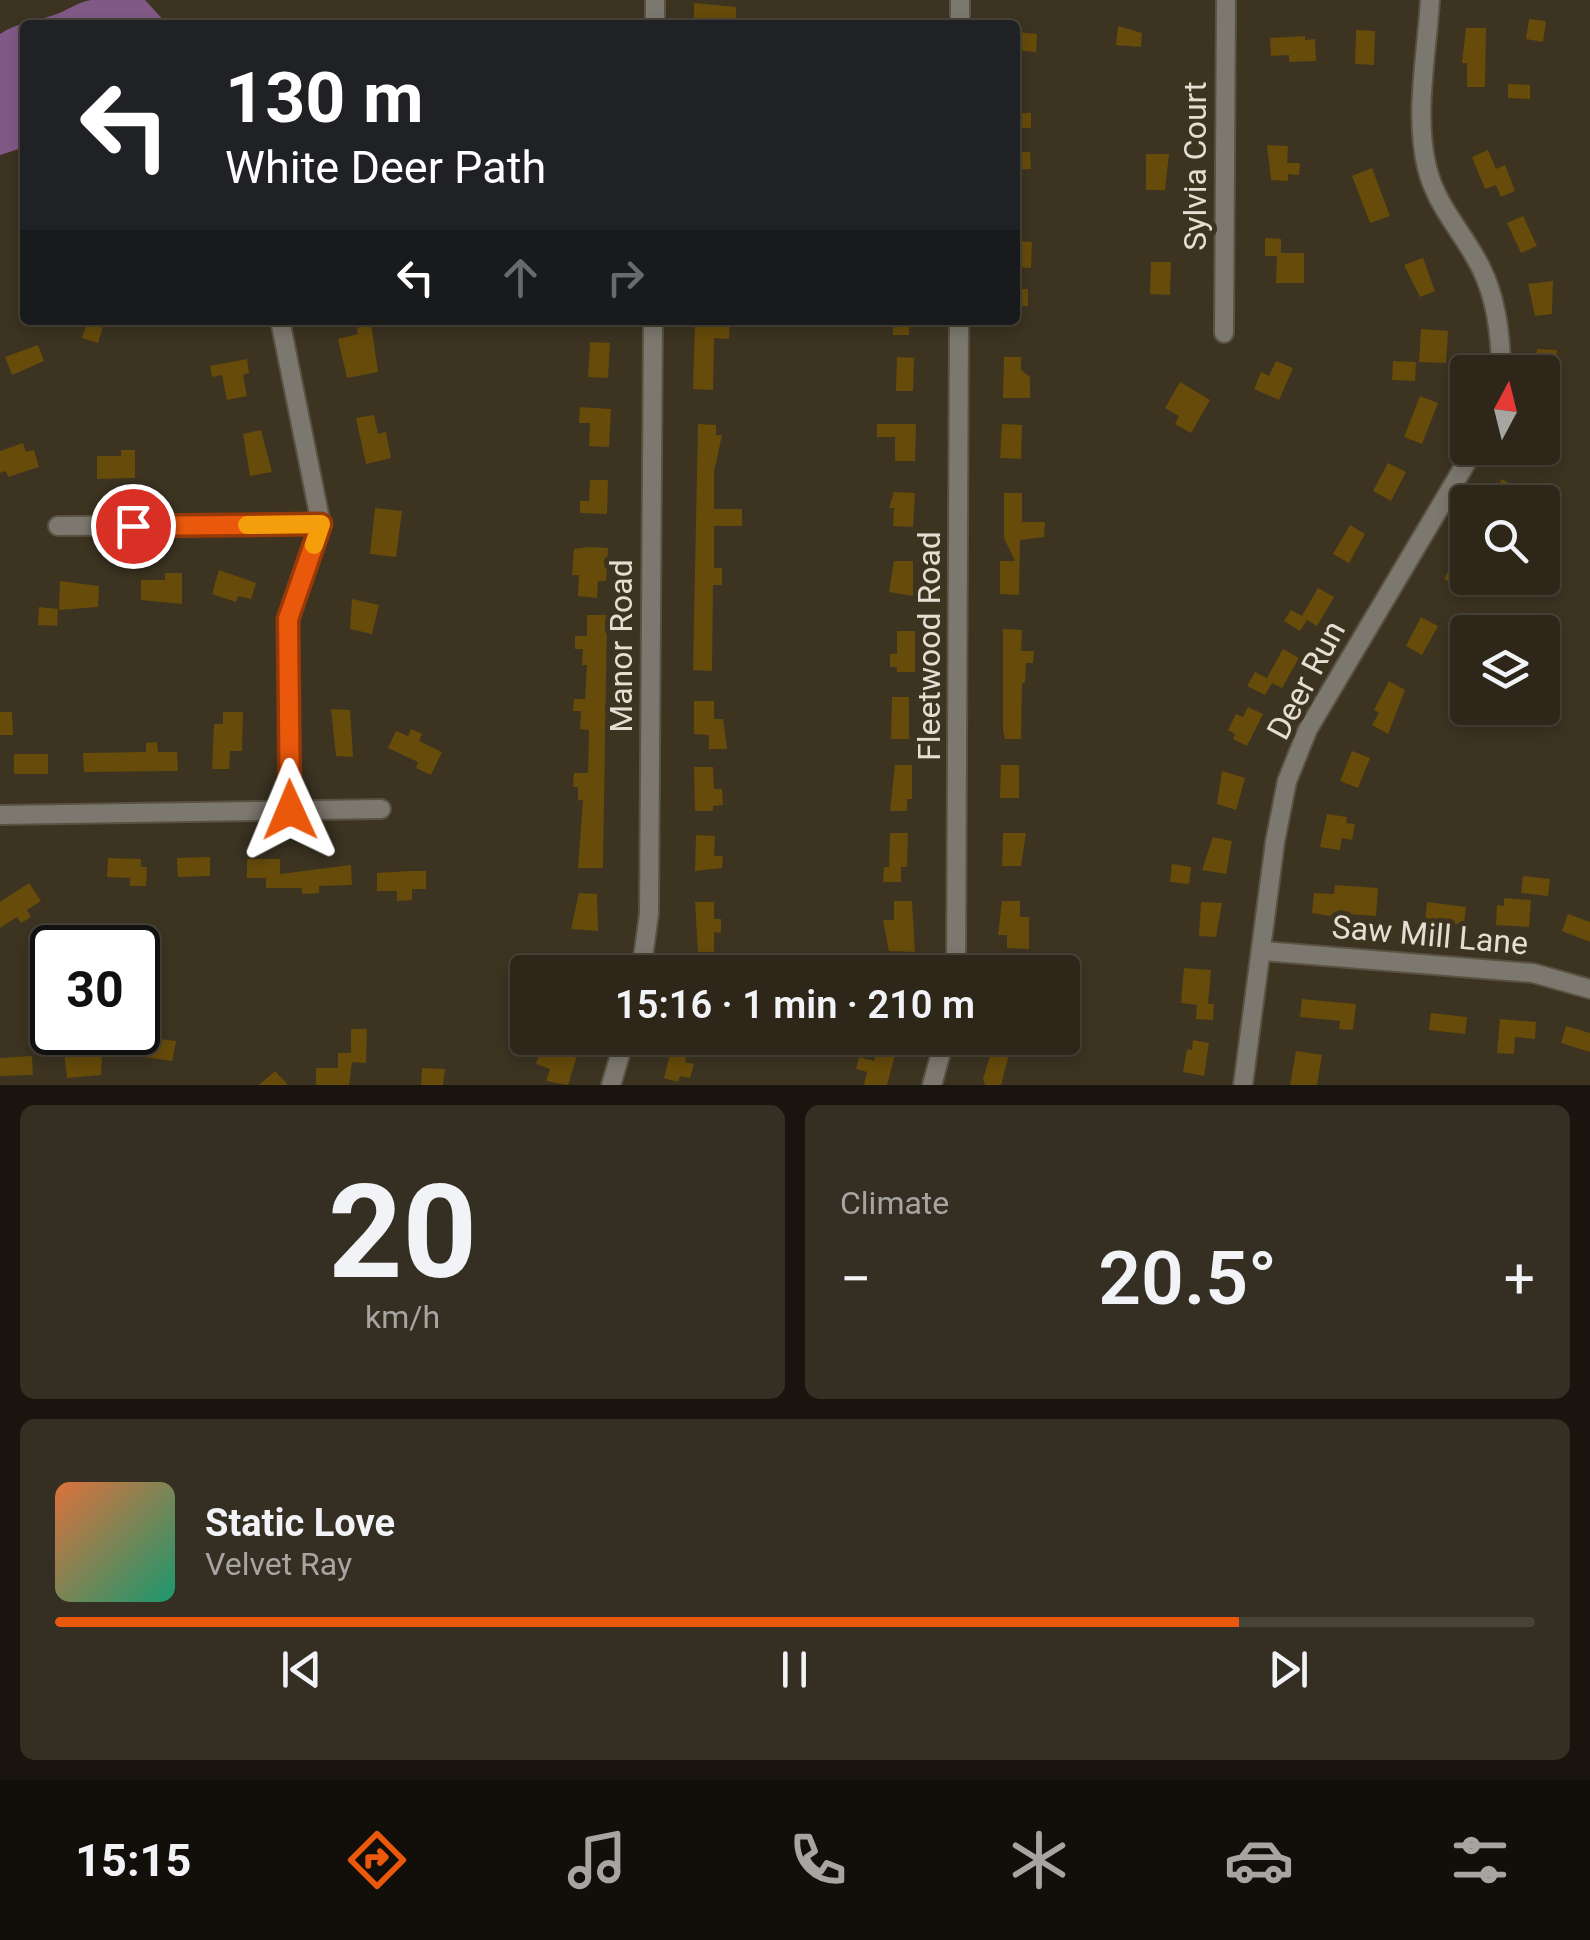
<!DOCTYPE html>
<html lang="en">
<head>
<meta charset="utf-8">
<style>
  body { margin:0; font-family:Roboto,sans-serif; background:#352e22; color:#f1f3f6; height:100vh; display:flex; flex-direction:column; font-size:38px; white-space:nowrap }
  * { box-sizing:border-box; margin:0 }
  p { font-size:32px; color:#a7a5a2 }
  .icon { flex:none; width:55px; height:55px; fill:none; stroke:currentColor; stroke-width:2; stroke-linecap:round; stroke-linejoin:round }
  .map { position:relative; height:1085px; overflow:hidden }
  .details { display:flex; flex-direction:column; gap:20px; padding:20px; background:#19150e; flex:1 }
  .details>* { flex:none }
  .top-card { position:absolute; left:20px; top:20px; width:1000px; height:305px; border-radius:10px; box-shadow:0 5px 15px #0003,0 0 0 2px #484338; background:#202124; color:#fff; overflow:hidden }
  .needle { width:65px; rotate:7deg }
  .tools { position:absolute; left:1450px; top:355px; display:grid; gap:20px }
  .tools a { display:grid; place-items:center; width:110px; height:110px; border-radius:10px; background:#2d2619; box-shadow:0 5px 15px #0003,0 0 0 2px #484338; font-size:50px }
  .speed { position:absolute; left:30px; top:925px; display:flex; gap:20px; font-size:50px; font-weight:700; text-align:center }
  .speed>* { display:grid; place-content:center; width:130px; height:130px; border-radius:50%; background:#2d2619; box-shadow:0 5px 15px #0003,0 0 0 2px #484338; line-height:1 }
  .speed .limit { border:5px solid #111; border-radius:15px; background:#fff; color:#111 }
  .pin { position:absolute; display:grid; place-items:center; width:85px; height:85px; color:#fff; margin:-42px; border:5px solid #fff; border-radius:50%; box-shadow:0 2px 10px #0007 }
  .me { position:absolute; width:110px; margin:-55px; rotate:359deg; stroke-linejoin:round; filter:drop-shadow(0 0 8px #0008) }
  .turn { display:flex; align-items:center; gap:35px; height:210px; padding:0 40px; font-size:45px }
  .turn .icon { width:130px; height:130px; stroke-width:2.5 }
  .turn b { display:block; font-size:70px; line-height:85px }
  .lanes { display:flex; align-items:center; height:95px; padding:0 40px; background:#0003; justify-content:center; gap:50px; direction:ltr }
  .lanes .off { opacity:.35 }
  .big { font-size:75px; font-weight:600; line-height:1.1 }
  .details .card { flex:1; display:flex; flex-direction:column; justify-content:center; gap:15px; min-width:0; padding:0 35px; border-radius:15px; background:#352e22 }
  .details .dial { align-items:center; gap:0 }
  .dial b { font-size:130px; line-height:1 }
  .song { display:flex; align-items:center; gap:30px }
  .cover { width:120px; height:120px; border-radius:15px; background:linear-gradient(135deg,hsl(20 70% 55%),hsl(160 70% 35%)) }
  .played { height:10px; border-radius:5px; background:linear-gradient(90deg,#ea580c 80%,#484338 80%) }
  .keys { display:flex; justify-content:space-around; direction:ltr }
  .heat { display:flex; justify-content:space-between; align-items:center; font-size:55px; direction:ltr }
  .details .tiles { flex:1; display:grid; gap:20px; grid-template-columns:1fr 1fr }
  .card:last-child { grid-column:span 2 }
  .trip { position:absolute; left:510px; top:955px; width:570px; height:100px; border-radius:10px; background:#2d2619; box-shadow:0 5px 15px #0003,0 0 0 2px #484338; font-weight:600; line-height:100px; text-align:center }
  .tabs { display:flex; height:160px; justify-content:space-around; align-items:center; background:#120f0a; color:#a7a5a2 }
  .tabs .icon { width:70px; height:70px }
  .tabs .on { color:#ea580c }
  .tabs b { font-size:45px; color:#f1f3f6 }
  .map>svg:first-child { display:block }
  .water { fill:#815986 }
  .building { fill:#664b0a }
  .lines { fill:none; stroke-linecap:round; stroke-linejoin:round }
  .minor-casing { stroke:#5a5241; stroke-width:22 }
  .minor { stroke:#7c786f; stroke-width:18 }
  .route-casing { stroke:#983908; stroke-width:25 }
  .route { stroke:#ea580c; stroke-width:18 }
  .slow { stroke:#f59e0b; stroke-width:18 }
  .labels { text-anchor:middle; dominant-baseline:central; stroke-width:10; stroke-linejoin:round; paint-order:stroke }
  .street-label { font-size:32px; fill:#e4ded3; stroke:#3c3321 }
</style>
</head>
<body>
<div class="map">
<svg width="1590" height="1085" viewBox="0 0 1590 1085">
  <rect width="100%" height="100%" fill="#3c3321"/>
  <path class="water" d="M91 0H145L168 25H25V147L0 155V34C18 22 34 22 54 15 67 11 75 3 91 0Z"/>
  <g class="building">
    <path d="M694 3 736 7V25L694 21Z"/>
    <path d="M1529 19 1546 21 1543 42 1526 39Z"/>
    <path d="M1118 26 1142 33 1141 47 1116 45Z"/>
    <path d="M1466 28H1486L1485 87H1467V63H1462Z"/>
    <path d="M1356 30 1375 31 1374 65 1355 64Z"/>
    <path d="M1015 32 1037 34 1036 52 1015 50Z"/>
    <path d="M1305 36V40L1315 39 1316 61 1289 62V55L1271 56 1270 38Z"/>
    <path d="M1508 84 1530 85V99L1508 98Z"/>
    <rect x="1015" y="113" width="16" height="15"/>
    <path d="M1267 145 1288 146 1287 163H1300L1299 175 1288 174V181L1271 180Z"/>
    <path d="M1488 150 1496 169 1505 165 1515 191 1501 197 1496 185 1485 189 1472 157Z"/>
    <path d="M1015 152H1030L1031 169 1015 170Z"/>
    <path d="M1146 154H1169L1165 190H1146Z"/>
    <path d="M1372 168 1390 216 1370 223 1352 176Z"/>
    <path d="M1523 216 1537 246 1521 253 1507 223Z"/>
    <path d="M1265 238 1281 239V253H1304V283H1276L1277 256H1265Z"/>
    <path d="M1015 241 1032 242 1031 268 1015 267Z"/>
    <path d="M1423 258 1435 291 1420 297 1404 265Z"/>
    <path d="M1151 262H1171L1170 295 1150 294Z"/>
    <path d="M1553 281 1552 314 1535 316 1528 284Z"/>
    <rect x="1015" y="289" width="13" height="17"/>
    <path d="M88 320H105L98 343 82 338Z"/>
    <path d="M695 320H730L729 339 714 338 713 390 693 389Z"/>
    <rect x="893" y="320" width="16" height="15"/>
    <path d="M371 324 378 372 347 378 338 339 358 334 357 328Z"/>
    <path d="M1421 329 1448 331 1446 363 1419 362Z"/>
    <path d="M590 342 610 343 608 378 588 377Z"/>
    <path d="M38 345 44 361 12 375 5 357Z"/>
    <path d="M1537 349 1557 350 1554 384 1542 383V372H1536Z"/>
    <path d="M897 357 914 358 913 391H896Z"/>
    <path d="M1004 357H1021V370L1030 377V398H1003Z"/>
    <path d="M247 359 249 373 243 375 247 396 227 400 222 375 212 377 210 366Z"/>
    <path d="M1276 361 1293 368 1279 400 1254 389 1261 372 1269 376Z"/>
    <path d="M1393 361 1416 362 1415 381 1392 380Z"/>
    <path d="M1180 382 1210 400 1191 433 1175 424 1179 416 1165 408Z"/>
    <path d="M1420 396 1438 403 1422 444 1404 437Z"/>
    <path d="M580 407 611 409 609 447 589 446 590 423H579Z"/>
    <path d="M374 415 378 434 386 432 391 458 366 464 356 418Z"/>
    <path d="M698 424 716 425V435H722L714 472V509H742V526H714V568H722V585H713L712 671 693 670Z"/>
    <path d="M877 424H916L915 461H895V437H877Z"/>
    <path d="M1002 424 1022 425 1021 459 1000 458Z"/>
    <path d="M261 430 272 472 250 476 243 434Z"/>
    <path d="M23 443 26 452 34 450 39 467 8 477 6 471 0 473V451Z"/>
    <path d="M121 450H135V478L97 479V456H121Z"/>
    <path d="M1388 463 1406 472 1391 501 1373 491Z"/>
    <path d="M1502 479 1528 495 1524 502H1488Z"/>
    <path d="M590 480H608L607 514 580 513V501H589Z"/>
    <path d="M894 492 915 493 913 527 893 526 894 508H889Z"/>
    <path d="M1004 493H1022V522H1045L1044 537 1020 540 1019 595 1000 594V561H1015L1004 538Z"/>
    <path d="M375 508 402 511 396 557 370 554Z"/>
    <path d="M1350 525 1365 534 1349 563 1333 554Z"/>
    <path d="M1468 535V579L1462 588 1444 579Z"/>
    <path d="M588 547 608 548 606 581H598L597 598 578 596 579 575H572L574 549Z"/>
    <path d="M894 561H913V596L889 592Z"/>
    <path d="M219 570 256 583 251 599 238 596 236 602 212 594Z"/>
    <path d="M165 573H182V604L141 600V580H165Z"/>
    <path d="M60 581 99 586 98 607 59 610Z"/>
    <path d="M1318 588 1334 597 1317 626 1307 620 1300 631 1284 621 1291 610 1302 616Z"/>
    <path d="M352 599 379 605 372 634 350 629Z"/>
    <path d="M39 607 58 609 57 626 38 625Z"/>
    <path d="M587 615H607L603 868H578L583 800H578V787H573L574 773H588L589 730 580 729 581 711H573L574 699H585L587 665H582L583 649H575V636H587Z"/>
    <path d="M1421 617 1438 626 1422 655 1406 646Z"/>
    <path d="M1003 629 1022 630 1021 651H1034L1033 663H1026L1025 683H1022L1021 739H1005L1003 730Z"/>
    <path d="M897 631H915V672H897V667H890V654H897Z"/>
    <path d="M1283 649 1299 658 1282 688 1272 683 1265 695 1247 686 1255 672 1267 678Z"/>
    <path d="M1389 681 1405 690 1388 734 1372 725 1379 713 1374 710Z"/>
    <path d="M892 697H909V739H891Z"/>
    <path d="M694 701H714V719H723L727 749H709V735L694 734Z"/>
    <path d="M1248 707 1263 714 1247 746 1233 739 1235 734 1228 730 1236 714 1243 717Z"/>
    <path d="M331 709 350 710 353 757 336 756Z"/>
    <path d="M0 712H12L13 735H0Z"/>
    <path d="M223 712H243L242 751H230L229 769H212L214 724H223Z"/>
    <path d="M411 729 422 734 419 741 442 752 431 775 416 768 418 762 388 748 396 731 408 736Z"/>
    <path d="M157 742 158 752H177L178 771 84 772 83 753 146 752V743Z"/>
    <path d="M1352 751 1370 758 1358 788 1340 781Z"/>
    <rect x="14" y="754" width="34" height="20"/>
    <path d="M895 765H912V799H907V811H890Z"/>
    <path d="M1001 765H1019V798H1000Z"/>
    <path d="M694 767H713L714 789H722L723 805 713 806V811H695Z"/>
    <path d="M1222 771 1245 778 1236 810 1217 804Z"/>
    <path d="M1327 814 1347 817 1346 823 1355 824 1352 840 1342 838 1340 850 1320 847Z"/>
    <path d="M890 833H908L907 867H901V882H883L884 867H889Z"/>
    <path d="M1003 833H1026L1021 866H1002Z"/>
    <path d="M696 835 715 836 714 856H723L722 868 695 871Z"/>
    <path d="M1213 837 1232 841 1226 874 1202 870Z"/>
    <path d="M210 857V876L178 877 177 858Z"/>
    <path d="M108 858 141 859V867H147L146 886H130V878L107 877Z"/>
    <path d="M247 859H280V874L351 865 352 885 319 886V893L302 894V888H266V878H247Z"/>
    <path d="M1172 864 1191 867 1189 884 1170 882Z"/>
    <path d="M410 871H426V889H412V900L397 901V891H377V873Z"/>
    <path d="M1523 876 1550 879 1548 896 1521 893Z"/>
    <path d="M29 883 41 901 27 910 31 917 21 923 17 917 0 928V902Z"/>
    <path d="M1335 885 1378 888 1376 916 1349 914V919L1312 913 1314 893 1334 894Z"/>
    <path d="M579 893 597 894 598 931 571 929Z"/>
    <path d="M1504 898 1531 900 1529 927 1496 925 1497 905 1504 906Z"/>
    <path d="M894 901H912L915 952 889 951 883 920H894Z"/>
    <path d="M1002 901H1020V917H1029V949L1007 948V935H998Z"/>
    <path d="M695 902H714V919H721V933L714 932V952H698Z"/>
    <path d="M1201 902 1222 903 1216 937 1199 936Z"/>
    <path d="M1427 902 1466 907 1464 924 1425 923Z"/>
    <path d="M1568 914 1590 922V942L1562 931Z"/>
    <path d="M1184 968 1211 970 1208 1004H1214L1213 1020 1196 1019 1197 1005 1181 1003Z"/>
    <path d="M1302 999 1356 1004 1353 1030 1339 1029 1340 1021 1300 1017Z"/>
    <path d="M1431 1013 1467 1017 1465 1034 1429 1030Z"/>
    <path d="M1500 1019 1536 1022 1535 1039 1515 1037 1514 1054 1497 1053Z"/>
    <path d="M1566 1026 1590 1033V1052L1561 1043Z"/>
    <path d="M141 1028 153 1030 152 1038 176 1041 172 1061 137 1056Z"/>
    <path d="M351 1029H367L366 1063 352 1062 349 1085H316V1068H338V1053H351Z"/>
    <path d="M50 1032H67V1046H83V1056H102L101 1075 67 1078 64 1050H50Z"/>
    <path d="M563 1038 582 1040 568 1085 546 1081 550 1069 536 1064 540 1051 557 1057Z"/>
    <path d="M674 1038 690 1042 685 1062 694 1064 690 1078 680 1076 678 1082 664 1078Z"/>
    <path d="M880 1040 898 1044 887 1085H864L867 1072 856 1069 859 1057 874 1061Z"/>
    <path d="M1193 1040 1209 1043 1204 1076 1183 1072 1187 1049 1192 1050Z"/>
    <path d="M993 1046 1010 1051 1001 1085H985L983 1079Z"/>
    <path d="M1296 1051 1322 1055 1317 1085H1290Z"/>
    <path d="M32 1056 33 1075 0 1076V1058Z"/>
    <path d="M422 1068 445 1069 443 1085H421Z"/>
    <path d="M275 1071 288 1085H259Z"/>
  </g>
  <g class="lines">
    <defs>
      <g id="minor">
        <path d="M1430 0C1427 53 1414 115 1427 168 1437 208 1464 233 1481 268 1497 300 1501 338 1501 372"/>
        <path d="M655 25V0"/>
        <path d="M960 25V0"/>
        <path d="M280 320 321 524 288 619 290 810"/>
        <path d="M1224 333 1226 0"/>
        <path d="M58 526 321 524"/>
        <path d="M0 815 381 809"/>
        <path d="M1262 951 1533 973 1590 989"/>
        <path d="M641 972 649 914 653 320"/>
        <path d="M956 972 959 320"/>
        <path d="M611 1085 625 1038"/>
        <path d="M932 1085 945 1038"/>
        <path d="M1243 1085 1275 842 1287 781 1308 729 1475 448"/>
      </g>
    </defs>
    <use href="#minor" class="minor-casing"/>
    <use href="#minor" class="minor"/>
  </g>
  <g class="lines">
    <defs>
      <path id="route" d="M133 526 321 524 288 619 290 810"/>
    </defs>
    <use href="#route" class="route-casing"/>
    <use href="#route" class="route"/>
    <path class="slow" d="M247 525 321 524 314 545"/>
  </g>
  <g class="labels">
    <g class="street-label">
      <text transform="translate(1195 166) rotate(-90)">Sylvia Court</text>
      <text transform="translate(621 646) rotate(-90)">Manor Road</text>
      <text transform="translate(929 646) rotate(-90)">Fleetwood Road</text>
      <text transform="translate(1306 680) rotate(-62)">Deer Run</text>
      <text transform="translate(1430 935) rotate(5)">Saw Mill Lane</text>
    </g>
  </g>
</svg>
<div class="tools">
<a><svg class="needle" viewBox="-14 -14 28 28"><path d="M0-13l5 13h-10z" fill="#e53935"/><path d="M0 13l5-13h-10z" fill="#a7a5a2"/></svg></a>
<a><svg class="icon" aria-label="search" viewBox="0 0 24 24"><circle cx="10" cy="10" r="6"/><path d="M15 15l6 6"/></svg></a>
<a><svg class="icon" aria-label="layers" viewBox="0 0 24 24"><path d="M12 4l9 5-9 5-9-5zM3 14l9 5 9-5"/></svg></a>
</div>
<div class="speed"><div class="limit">30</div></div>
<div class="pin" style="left:133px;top:526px;background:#d93025"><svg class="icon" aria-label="arrive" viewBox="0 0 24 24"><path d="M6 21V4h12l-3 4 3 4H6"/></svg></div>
<svg class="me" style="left:290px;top:810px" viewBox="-20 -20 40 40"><path d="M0-17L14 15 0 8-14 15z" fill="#ea580c" stroke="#fff" stroke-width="4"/></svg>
<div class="trip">15:16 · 1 min · 210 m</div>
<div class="top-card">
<div class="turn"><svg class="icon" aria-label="left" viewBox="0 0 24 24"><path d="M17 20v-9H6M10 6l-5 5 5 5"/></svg><div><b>130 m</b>White Deer Path</div></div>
<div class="lanes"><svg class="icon" aria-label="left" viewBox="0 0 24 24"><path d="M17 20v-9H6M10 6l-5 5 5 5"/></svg><svg class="icon off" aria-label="ahead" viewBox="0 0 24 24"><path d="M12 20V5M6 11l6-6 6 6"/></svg><svg class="icon off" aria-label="right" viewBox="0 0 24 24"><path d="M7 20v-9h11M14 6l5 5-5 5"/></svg></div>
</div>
</div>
<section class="details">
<div class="tiles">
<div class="card dial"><b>20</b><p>km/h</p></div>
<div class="card"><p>Climate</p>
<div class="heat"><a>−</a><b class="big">20.5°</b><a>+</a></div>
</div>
<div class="card">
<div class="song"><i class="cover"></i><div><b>Static Love</b><p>Velvet Ray</p></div></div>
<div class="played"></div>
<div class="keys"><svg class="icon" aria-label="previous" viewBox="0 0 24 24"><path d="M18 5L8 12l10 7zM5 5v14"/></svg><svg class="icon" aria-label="pause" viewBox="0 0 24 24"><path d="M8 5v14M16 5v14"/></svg><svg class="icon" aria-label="next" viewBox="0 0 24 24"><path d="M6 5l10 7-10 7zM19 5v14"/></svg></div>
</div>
</div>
</section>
<nav class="tabs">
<b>15:15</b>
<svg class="icon on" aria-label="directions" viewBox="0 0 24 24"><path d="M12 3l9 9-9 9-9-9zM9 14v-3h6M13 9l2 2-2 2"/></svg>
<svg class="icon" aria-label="music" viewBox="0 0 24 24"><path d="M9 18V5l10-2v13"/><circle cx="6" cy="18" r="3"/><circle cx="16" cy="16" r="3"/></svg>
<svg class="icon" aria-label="phone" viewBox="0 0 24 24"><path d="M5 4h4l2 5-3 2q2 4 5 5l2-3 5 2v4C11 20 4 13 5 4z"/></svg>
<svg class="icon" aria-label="climate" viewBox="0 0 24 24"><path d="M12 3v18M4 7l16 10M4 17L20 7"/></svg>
<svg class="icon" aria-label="car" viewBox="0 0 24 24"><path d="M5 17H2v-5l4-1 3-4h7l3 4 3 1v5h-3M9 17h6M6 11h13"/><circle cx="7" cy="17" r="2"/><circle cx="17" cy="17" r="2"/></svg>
<svg class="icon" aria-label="filters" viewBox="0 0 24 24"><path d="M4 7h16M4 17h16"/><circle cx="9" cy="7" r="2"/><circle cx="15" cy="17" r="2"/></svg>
</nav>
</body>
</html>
